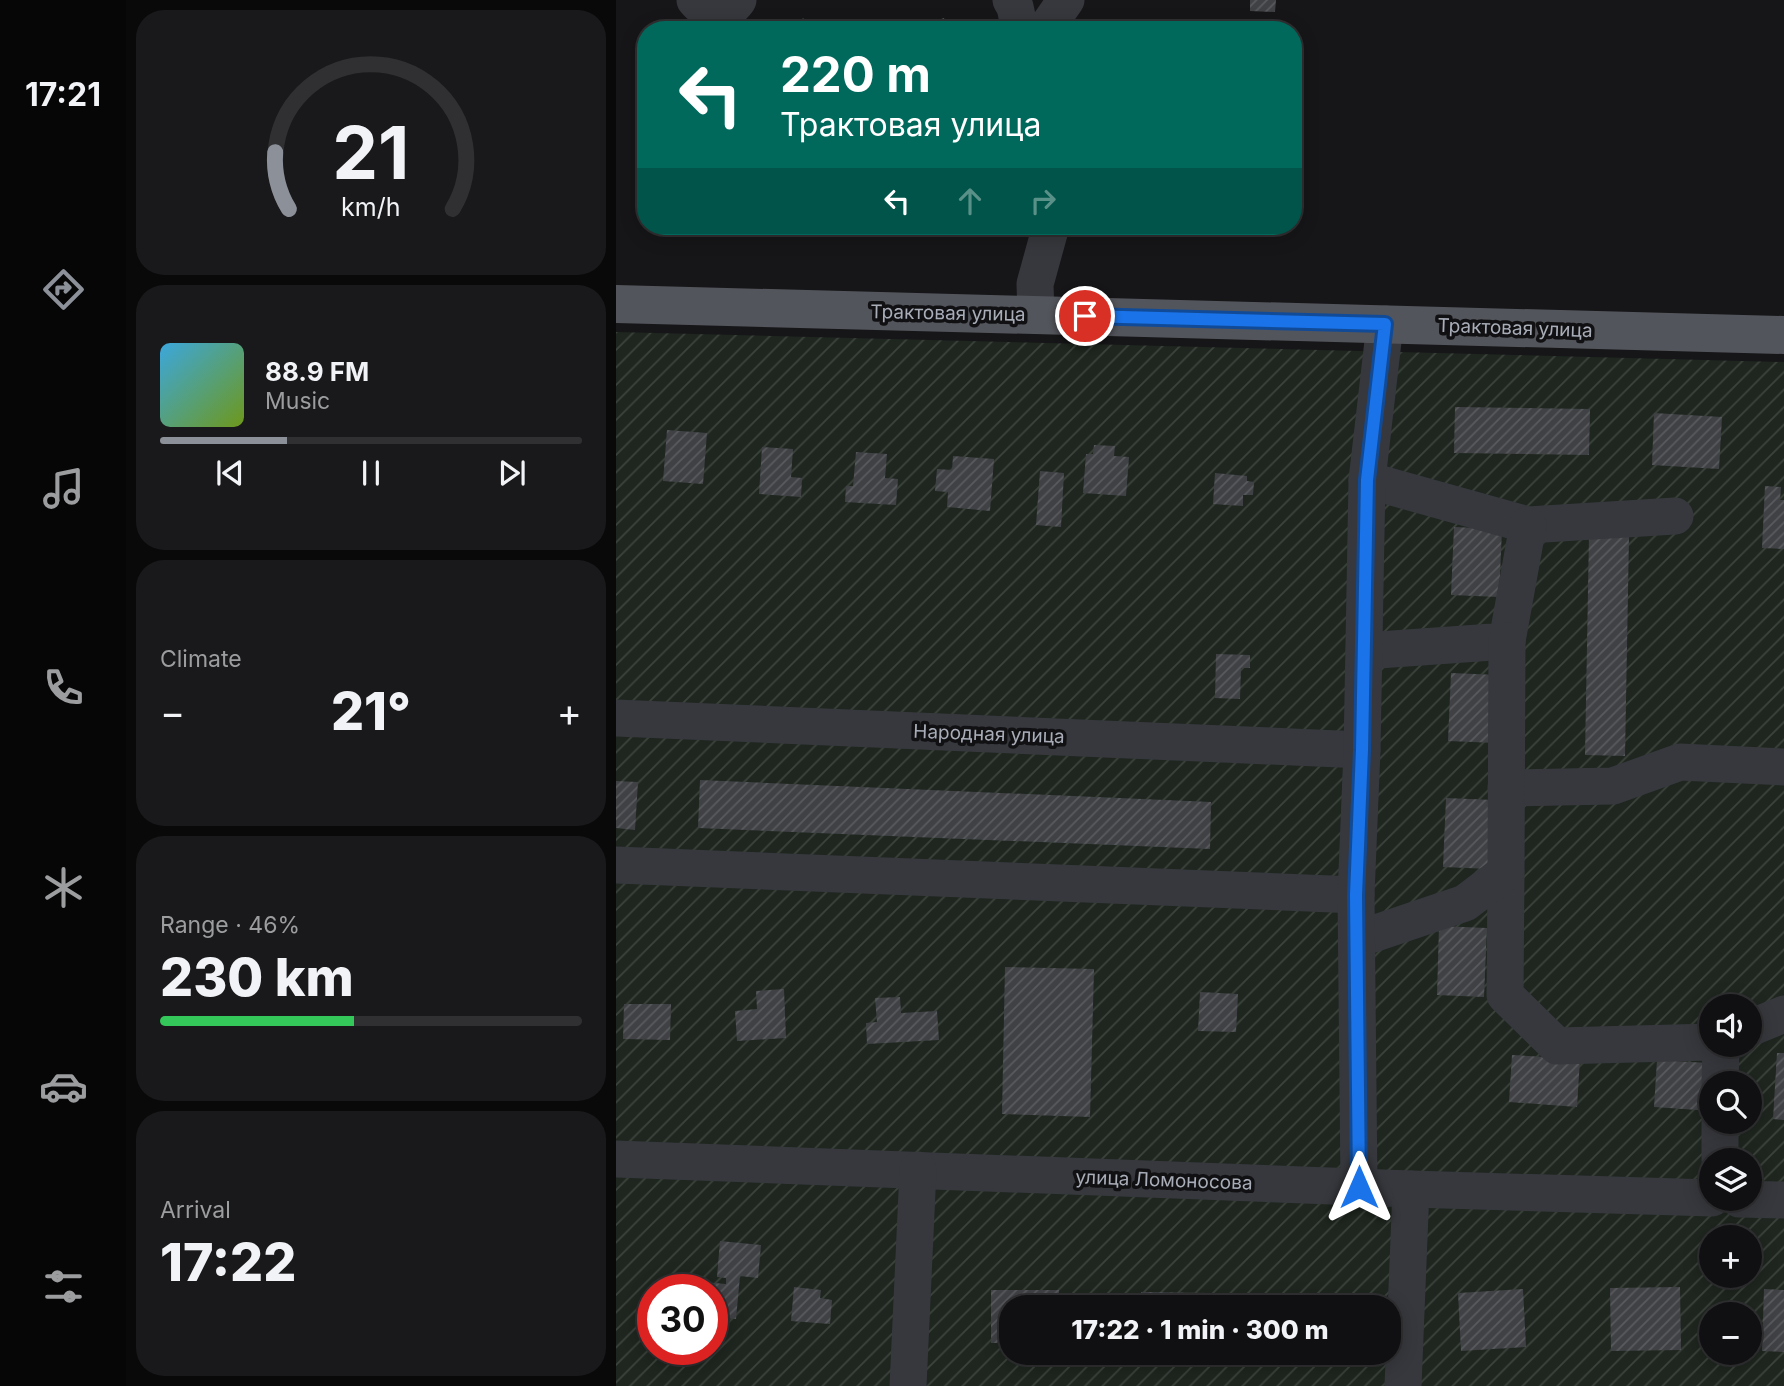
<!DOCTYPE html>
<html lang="en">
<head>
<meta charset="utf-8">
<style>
  body { margin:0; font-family:Inter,sans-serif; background:#19191b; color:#f1f3f6; height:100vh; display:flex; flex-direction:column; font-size:26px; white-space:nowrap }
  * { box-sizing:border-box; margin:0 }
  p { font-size:23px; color:#9c9d9f }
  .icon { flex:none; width:38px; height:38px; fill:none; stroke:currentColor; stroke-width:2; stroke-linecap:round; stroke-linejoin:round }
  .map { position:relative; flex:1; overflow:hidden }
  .details { display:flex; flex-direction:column; gap:10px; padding:10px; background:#09090a; width:490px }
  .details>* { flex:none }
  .top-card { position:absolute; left:21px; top:21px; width:665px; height:214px; border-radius:28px; box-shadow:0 4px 18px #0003,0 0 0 2px #303032; background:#00695c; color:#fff; overflow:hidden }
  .buttons { position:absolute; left:1083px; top:994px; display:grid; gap:14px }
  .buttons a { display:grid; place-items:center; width:63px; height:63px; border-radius:50%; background:#101012; box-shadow:0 4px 18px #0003,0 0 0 2px #303032; font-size:35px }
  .speed { position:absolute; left:21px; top:1274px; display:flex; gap:14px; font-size:35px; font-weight:700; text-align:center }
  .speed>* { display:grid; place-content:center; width:91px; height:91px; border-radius:50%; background:#101012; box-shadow:0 4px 18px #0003,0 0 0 2px #303032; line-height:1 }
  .speed .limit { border:10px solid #d22; background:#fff; color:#111 }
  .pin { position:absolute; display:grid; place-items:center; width:60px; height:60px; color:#fff; margin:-30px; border:4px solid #fff; border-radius:50%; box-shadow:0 2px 7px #0007 }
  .me { position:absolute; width:77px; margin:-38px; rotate:0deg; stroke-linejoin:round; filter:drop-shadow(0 0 5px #0008) }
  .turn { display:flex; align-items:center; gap:24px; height:147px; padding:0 28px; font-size:32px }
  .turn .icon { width:91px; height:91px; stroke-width:2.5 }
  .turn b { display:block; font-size:49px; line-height:60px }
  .lanes { display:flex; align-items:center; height:66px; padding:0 28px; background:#0003; justify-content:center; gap:35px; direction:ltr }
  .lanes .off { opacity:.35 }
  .big { font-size:52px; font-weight:800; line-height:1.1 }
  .details .tile { flex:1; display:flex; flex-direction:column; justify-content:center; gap:10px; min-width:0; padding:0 24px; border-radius:28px; background:#19191b }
  .details .dial { align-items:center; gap:0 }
  .dial svg { height:182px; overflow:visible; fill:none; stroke:#303032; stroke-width:7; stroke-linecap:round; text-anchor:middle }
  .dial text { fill:#f1f3f6; stroke:none }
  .song { display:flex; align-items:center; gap:21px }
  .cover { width:84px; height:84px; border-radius:10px; background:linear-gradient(135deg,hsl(200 70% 55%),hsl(80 70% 35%)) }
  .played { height:7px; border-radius:4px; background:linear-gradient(90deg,#8c9099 30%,#303032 30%) }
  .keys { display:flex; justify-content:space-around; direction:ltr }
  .heat { display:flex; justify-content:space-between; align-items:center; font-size:38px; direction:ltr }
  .charge { height:10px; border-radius:5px; background:linear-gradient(90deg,#34c759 46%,#303032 0) }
  .trip { position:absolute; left:383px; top:1295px; width:402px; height:70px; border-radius:28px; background:#101012; box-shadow:0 4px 18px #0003,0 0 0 2px #303032; font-weight:800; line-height:70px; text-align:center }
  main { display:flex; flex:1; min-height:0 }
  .tabs { display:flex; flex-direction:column; width:126px; justify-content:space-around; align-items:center; background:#060607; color:#9c9d9f }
  .tabs .icon { width:49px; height:49px }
  .tabs .on { color:#8c9099 }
  .tabs b { font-size:32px; color:#f1f3f6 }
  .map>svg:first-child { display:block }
  .garden { fill:url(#garden-furrows); fill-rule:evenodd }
  .building { fill:url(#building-hatch) }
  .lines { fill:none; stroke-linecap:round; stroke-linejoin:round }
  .minor { stroke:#37383d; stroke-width:37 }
  .major { stroke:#53555c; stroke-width:38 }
  .route-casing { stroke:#114b97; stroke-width:18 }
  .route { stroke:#1a73e8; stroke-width:12 }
  .labels { text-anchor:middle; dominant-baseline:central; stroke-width:7; stroke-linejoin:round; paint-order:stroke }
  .street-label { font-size:19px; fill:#a8adb8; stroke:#111113 }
</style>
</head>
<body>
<main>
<nav class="tabs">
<b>17:21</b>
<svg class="icon on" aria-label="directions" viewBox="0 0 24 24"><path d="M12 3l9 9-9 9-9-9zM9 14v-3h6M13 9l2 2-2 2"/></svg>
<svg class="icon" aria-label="music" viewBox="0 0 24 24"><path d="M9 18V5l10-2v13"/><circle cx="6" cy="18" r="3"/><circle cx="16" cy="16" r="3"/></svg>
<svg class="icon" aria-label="phone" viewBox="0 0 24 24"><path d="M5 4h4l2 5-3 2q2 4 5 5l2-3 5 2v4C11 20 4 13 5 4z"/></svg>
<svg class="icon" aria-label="climate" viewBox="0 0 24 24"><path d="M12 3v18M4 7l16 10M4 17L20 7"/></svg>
<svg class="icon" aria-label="car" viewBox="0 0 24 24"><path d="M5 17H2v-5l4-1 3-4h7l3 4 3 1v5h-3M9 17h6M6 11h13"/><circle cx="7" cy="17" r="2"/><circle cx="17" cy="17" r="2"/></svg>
<svg class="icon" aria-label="filters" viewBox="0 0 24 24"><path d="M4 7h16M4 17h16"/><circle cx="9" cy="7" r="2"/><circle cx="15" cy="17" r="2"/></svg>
</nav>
<section class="details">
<div class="tile dial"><svg viewBox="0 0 100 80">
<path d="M14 69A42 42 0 1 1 86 69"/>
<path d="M14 69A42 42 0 0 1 8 44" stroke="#8c9099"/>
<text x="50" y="56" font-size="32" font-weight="700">21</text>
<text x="50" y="72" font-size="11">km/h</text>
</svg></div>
<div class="tile">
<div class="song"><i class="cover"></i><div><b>88.9 FM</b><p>Music</p></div></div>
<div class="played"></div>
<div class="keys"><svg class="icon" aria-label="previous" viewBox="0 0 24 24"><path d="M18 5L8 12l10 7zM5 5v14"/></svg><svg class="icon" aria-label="pause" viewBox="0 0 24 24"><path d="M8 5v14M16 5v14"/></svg><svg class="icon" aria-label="next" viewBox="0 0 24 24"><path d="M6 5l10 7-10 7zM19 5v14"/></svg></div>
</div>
<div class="tile"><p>Climate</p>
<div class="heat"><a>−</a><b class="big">21°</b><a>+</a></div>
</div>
<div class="tile"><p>Range · 46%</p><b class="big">230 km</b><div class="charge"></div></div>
<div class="tile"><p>Arrival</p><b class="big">17:22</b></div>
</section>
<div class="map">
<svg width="1168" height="1386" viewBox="0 0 1168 1386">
  <defs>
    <pattern id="garden-furrows" width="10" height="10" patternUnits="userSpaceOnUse" patternTransform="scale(1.75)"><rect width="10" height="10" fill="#1e261f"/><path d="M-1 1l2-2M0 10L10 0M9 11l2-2" fill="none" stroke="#3c433d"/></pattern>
    <pattern id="building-hatch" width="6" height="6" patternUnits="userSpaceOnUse" patternTransform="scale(1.75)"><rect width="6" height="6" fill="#404145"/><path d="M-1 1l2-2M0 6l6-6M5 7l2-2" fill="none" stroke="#595a5e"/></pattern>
  </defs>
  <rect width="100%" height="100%" fill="#161618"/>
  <path class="garden" d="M0 332 1168 362V1386H0ZM1096 1006H1134V1045H1096ZM1096 1083H1134V1122H1096ZM1096 1160H1134V1199H1096ZM1096 1237H1134V1276H1096ZM37 1290H96V1349H37ZM396 1307H774V1353H396ZM1096 1314H1134V1353H1096Z"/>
  <g class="building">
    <path d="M634 0H660L659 12 634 11Z"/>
    <path d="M187 18 201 30H177Z"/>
    <path d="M328 18 331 30H295L294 29Z"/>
    <path d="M839 407 974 409 973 455 838 453Z"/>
    <path d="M1038 413 1106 417 1103 469 1036 465Z"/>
    <path d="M51 430 91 433 87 484 47 481Z"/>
    <path d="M478 445 499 446 498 456 513 457 510 496 467 493 470 454H477Z"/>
    <path d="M146 447 177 449 175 477 186 478 185 497 143 494Z"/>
    <path d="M240 452 271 454 269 478 282 479 280 505 229 502 230 486H237Z"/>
    <path d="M337 456 378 459 374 511 331 507 332 492 319 491 321 469 336 470Z"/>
    <path d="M424 471 448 473 445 527 420 525Z"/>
    <path d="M599 473 631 476V481L638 482 637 495H627V506L597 504Z"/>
    <path d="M1149 486 1165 487 1164 500H1168V549L1146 548Z"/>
    <path d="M838 527 886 529 883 597 835 595Z"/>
    <path d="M973 535 1013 536 1009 756 969 755Z"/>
    <path d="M600 654 634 655V668H625L624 699 599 698Z"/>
    <path d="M835 673 883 675 880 743 832 741Z"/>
    <path d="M84 780 595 802 594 849 82 828Z"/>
    <path d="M0 781 22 782 19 830 0 828Z"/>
    <path d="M830 798 878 800 875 869 827 867Z"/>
    <path d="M823 926 871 928 868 997 821 995Z"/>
    <path d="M389 967 478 969 474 1117 386 1114Z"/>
    <path d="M168 989 170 1038 121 1041 119 1011 141 1009 140 991Z"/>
    <path d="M584 992 622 994 620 1032 582 1031Z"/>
    <path d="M284 997 285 1013 321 1011 323 1040 251 1044 250 1023 261 1022 259 998Z"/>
    <path d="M8 1004H55L54 1040 7 1039Z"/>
    <path d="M1161 1053H1168V1120L1157 1119Z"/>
    <path d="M896 1055 964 1059 961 1107 893 1102Z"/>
    <path d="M1041 1060 1110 1064 1096 1083V1111L1038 1107Z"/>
    <path d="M104 1241 145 1245 142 1278 124 1276 120 1319 105 1318 103 1337 96 1336V1290H51L52 1279 110 1284V1278L101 1277Z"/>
    <path d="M178 1287 205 1290 204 1298 216 1300 214 1324 175 1321Z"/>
    <path d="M1064 1287 1065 1350 995 1351 994 1288Z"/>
    <path d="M907 1289 910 1347 845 1351 842 1293Z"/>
    <path d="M1148 1289 1168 1290V1352L1146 1351Z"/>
    <path d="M375 1290H443V1307H396V1343H375Z"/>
    <path d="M525 1292 593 1293V1307H525Z"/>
    <rect x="677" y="1295" width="69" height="12"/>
  </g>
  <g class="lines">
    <g class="minor">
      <path d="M79 0C91 15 110 17 122 0"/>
      <path d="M395 0 399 7 404 30"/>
      <path d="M429 30 450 0"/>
      <path d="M420 315 419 284 435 226"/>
      <path d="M751 480 912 525 1059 516"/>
      <path d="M748 651 891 641 912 525"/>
      <path d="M0 718 746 750"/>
      <path d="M890 788 997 786 1064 762 1168 767"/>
      <path d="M0 865 740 895"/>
      <path d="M890 872 889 995 941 1046 1096 1042"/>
      <path d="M742 939 849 903 890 872 891 641"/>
      <path d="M1134 1028 1168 1014"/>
      <path d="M1104 1083 1105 1045"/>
      <path d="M0 1159 795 1189 1096 1198"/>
      <path d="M1104 1160V1122"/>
      <path d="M743 1187 740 895 746 750 751 480 769 324"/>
      <path d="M1123 1199 1168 1200"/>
      <path d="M292 1386 302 1170"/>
      <path d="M787 1386 795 1189"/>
    </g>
    <path class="major" d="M0 304 1168 335"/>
  </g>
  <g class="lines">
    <defs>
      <path id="route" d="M469 316 769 324 751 480 746 750 740 895 743 1187"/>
    </defs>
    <use href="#route" class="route-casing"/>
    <use href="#route" class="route"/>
  </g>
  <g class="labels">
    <g class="street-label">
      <text transform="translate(332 313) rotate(1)">Трактовая улица</text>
      <text transform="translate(899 328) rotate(2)">Трактовая улица</text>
      <text transform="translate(373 734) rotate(2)">Народная улица</text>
      <text transform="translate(548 1180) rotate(2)">улица Ломоносова</text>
    </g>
  </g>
</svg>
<div class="buttons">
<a><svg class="icon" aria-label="sound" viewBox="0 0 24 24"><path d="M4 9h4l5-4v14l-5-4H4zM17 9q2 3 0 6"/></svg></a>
<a><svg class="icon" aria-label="search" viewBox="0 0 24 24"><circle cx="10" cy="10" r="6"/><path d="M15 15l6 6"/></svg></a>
<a><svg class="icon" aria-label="layers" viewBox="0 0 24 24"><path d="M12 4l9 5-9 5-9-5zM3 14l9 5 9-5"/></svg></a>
<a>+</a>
<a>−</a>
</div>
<div class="speed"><div class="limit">30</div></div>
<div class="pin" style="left:469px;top:316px;background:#d93025"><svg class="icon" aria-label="arrive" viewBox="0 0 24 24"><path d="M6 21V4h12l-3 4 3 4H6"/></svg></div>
<svg class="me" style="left:743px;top:1187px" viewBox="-20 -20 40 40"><path d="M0-17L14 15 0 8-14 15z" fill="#1a73e8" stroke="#fff" stroke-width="4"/></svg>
<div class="trip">17:22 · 1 min · 300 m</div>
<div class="top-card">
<div class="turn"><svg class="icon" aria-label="left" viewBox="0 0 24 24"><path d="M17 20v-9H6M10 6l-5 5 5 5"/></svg><div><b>220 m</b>Трактовая улица</div></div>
<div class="lanes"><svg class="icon" aria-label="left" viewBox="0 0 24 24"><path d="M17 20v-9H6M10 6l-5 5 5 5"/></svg><svg class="icon off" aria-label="ahead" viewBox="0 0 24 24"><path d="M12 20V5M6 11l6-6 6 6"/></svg><svg class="icon off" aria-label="right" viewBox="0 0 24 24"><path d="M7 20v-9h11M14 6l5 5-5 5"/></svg></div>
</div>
</div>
</main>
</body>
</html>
